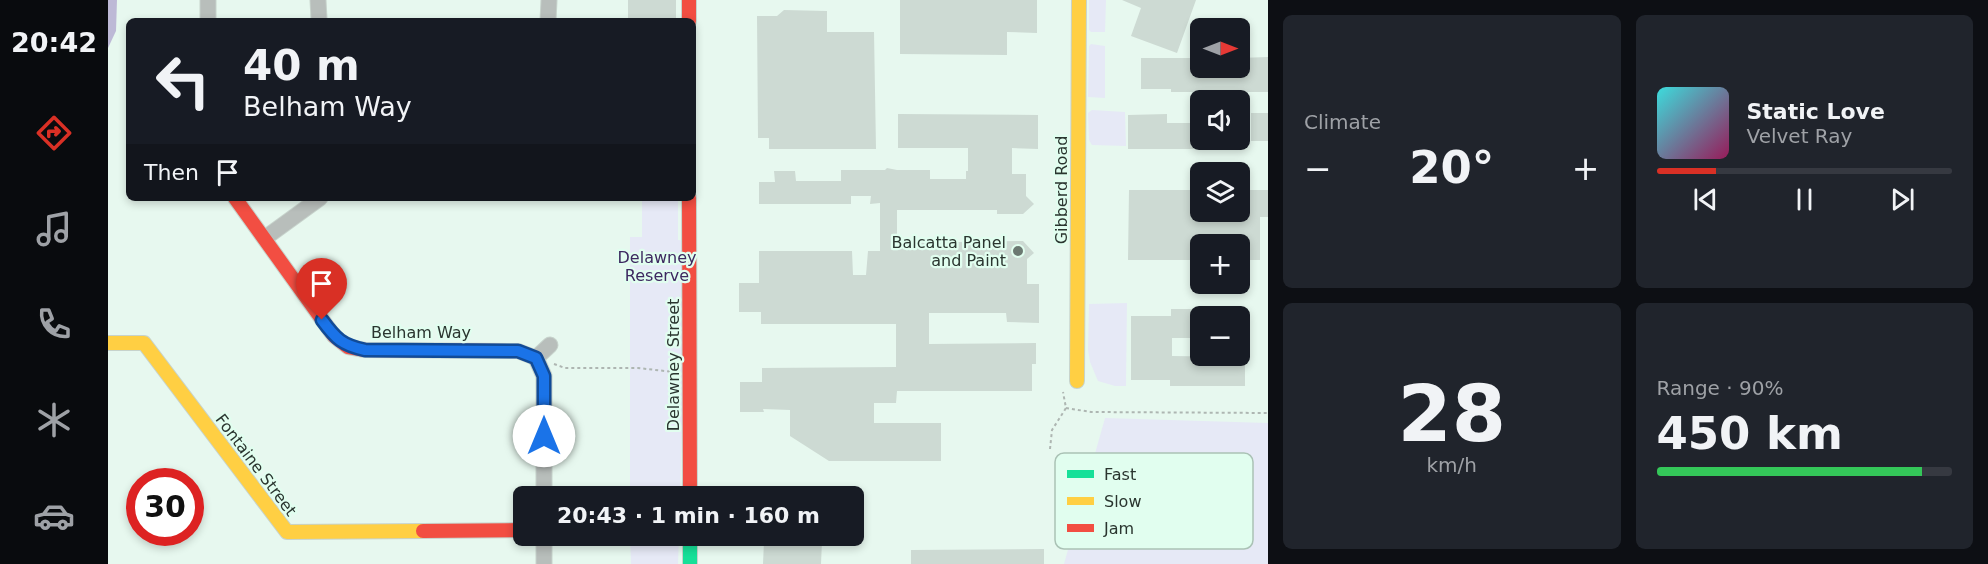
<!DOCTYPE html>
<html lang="en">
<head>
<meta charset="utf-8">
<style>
  body { margin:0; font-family:"DejaVu Sans",sans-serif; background:#20242c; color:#f1f3f6; height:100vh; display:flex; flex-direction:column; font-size:22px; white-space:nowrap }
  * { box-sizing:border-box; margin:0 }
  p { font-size:20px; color:#9ea1a6 }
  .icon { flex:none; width:33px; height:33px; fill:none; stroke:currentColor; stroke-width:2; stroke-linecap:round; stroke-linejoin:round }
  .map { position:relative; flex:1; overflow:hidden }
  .details { display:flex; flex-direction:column; gap:15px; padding:15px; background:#0d0f14; width:720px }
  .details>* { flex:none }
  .guide { position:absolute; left:18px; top:18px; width:570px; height:183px; border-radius:9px; box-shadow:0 3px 9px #0003; background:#171b24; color:#f1f3f6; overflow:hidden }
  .needle { width:39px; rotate:90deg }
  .fabs { position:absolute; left:1082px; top:18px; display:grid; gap:12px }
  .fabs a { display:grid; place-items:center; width:60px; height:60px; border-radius:9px; background:#171b24; box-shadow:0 3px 9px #0003; font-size:30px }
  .speed { position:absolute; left:18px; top:468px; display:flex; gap:12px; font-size:30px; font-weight:700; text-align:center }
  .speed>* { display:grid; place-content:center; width:78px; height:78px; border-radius:50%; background:#171b24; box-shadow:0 3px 9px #0003; line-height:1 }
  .speed .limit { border:9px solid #d22; background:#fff; color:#111 }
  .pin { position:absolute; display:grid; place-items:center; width:51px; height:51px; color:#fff; margin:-62px -26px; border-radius:50% 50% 50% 0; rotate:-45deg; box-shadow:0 0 6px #0007 }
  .pin .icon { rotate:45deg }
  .me { position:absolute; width:66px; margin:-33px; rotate:0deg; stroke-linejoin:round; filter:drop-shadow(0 0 4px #0008) }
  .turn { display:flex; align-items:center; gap:21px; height:126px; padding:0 18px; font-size:27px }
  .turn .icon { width:78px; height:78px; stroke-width:2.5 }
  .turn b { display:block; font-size:42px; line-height:51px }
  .then { display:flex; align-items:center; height:57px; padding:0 18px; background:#0003; gap:12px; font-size:22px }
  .big { font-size:45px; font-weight:800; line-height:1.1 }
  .details .widget { flex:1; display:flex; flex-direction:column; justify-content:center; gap:9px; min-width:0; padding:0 21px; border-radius:9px; background:#20242c }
  .details .dial { align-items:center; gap:0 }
  .dial b { font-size:78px; line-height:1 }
  .song { display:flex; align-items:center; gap:18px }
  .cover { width:72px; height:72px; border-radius:9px; background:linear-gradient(135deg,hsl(180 70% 55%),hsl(330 70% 35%)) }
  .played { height:6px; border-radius:3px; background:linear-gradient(90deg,#d93025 20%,#363941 20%) }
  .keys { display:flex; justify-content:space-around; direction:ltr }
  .heat { display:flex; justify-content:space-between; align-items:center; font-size:33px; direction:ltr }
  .charge { height:9px; border-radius:4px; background:linear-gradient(90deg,#34c759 90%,#363941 0) }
  .details .tiles { flex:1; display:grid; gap:15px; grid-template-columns:repeat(2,1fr) }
  .trip { position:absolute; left:405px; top:486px; width:351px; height:60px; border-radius:9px; background:#171b24; box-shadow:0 3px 9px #0003; font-weight:800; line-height:60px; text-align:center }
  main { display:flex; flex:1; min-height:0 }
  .dock { display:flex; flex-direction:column; width:108px; justify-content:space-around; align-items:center; background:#090b0e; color:#9ea1a6 }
  .dock .icon { width:42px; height:42px }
  .dock .selected { color:#d93025 }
  .dock b { font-size:27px; color:#f1f3f6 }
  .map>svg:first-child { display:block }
  .green { fill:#e6e9f6 }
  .water { fill:#bdb9d6 }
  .building { fill:#cddad3 }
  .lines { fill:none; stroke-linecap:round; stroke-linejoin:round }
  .street-casing { stroke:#c7d3cc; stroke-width:17 }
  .fast-casing { stroke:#c7d3cc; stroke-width:16 }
  .slow-casing { stroke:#c7d3cc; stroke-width:16 }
  .jam-casing { stroke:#c7d3cc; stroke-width:16 }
  .path { stroke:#aeb6b2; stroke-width:2; stroke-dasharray:3 3; stroke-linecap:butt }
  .street { stroke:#b8bebb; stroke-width:15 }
  .fast { stroke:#16e098; stroke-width:14 }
  .slow { stroke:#ffcf43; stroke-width:14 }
  .jam { stroke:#f24e42; stroke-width:14 }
  .route-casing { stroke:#114b97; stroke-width:15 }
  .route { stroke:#1a73e8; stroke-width:10 }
  .poi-dot { fill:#6c7972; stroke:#e1feef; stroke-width:2 }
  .labels { text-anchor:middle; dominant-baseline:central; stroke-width:4.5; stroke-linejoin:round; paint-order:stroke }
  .street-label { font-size:16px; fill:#2a352f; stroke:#e1feef }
  .poi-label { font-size:16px; fill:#2a352f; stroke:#e1feef; text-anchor:end }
  .park-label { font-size:16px; fill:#3d2860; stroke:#e1feef }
  .key { fill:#e1feef; stroke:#aac2b5; stroke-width:1.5 }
  .key-label { font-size:16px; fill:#2a352f }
</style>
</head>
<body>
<main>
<nav class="dock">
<b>20:42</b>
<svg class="icon selected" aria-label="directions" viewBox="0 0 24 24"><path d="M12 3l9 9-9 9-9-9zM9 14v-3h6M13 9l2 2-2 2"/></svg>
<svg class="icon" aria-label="music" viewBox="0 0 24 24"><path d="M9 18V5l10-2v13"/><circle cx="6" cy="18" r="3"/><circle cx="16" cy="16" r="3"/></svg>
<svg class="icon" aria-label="phone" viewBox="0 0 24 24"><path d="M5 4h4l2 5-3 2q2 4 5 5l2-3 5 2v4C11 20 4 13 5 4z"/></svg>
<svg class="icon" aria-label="climate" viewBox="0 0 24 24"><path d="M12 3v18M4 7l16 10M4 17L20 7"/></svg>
<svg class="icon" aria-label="car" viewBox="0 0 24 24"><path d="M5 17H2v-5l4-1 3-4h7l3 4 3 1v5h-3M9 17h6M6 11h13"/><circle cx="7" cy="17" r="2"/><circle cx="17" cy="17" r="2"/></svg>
</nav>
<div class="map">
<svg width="1160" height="564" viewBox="0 0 1160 564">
  <rect width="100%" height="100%" fill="#e7f8ef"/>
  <g class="green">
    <path d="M981 0H998L997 32H983L981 30Z"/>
    <path d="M983 44 997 46V98L980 97 981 46Z"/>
    <path d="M984 110 1017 112 1018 146 984 145 981 140 980 113Z"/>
    <path d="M534 198H570V240L579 241 572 496H522V237H534Z"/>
    <path d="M1019 303 1018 386H1007L990 381 982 362 980 350 981 304Z"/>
    <path d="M997 418 1160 423V564H956Z"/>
    <path d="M522 536H571L570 564H523Z"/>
  </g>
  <path class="water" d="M0 0H9L8 31 0 48Z"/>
  <g class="building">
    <rect x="520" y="0" width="48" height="21"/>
    <path d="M792 0H929V33L899 32V55L792 54Z"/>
    <path d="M1014 0H1088L1069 53 1023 36 1033 8Z"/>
    <path d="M676 10 719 11V32H766L768 149H661V138H650L649 16H669Z"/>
    <path d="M1160 57V92H1063V89H1033V58H1092V68H1131V58Z"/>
    <rect x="1143" y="113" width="17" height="28"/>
    <path d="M790 114 930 115V149L904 148V174H918V196L926 204 915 214H889V210H789V243L915 241 926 253 919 259V284H931V323L899 322 898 313H821V344L928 343V364H924V391H789L788 403H766V423H833V461H721L682 436V410L655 409 656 412H632V382H654V368L788 367V324H653V312H631V283H651V251H744L745 275H758L760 251H772V203L762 204 763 196H743V204H651V182H667L666 171H687L688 181H733V170H777L779 168 789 170H822V179H858V171H860V148H790Z"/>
    <path d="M1059 114V123H1092V140H1124V149H1020V115Z"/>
    <path d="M1021 190H1092V212H1131V190H1160V217H1152V260H1131V244H1092V260H1020Z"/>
    <path d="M1063 309H1092V338H1064V356L1137 357V386H1062V380H1023V316H1063Z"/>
    <path d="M656 541H714L713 564H655Z"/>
    <path d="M936 549V564H803V550Z"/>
  </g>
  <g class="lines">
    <defs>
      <g id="street">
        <path d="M210 0 211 19"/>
        <path d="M100 21V0"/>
        <path d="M440 21 441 0"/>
        <path d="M157 238 212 198"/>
        <path d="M436 496V376L428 358 442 345"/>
        <path d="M436 564V536"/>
      </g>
      <path id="fast" d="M582 536V564"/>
      <g id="slow">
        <path d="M0 343H36L179 532 315 531"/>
        <path d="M969 381 971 0"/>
      </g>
      <g id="jam">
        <path d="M581 0V21"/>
        <path d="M127 198 226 336 240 347 257 350 410 351 428 358"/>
        <path d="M581 198 582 496"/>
        <path d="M315 531 416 530"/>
      </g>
    </defs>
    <use href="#street" class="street-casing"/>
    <use href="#fast" class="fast-casing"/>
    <use href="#slow" class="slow-casing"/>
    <use href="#jam" class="jam-casing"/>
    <g class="path">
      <path d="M446 364 457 368H530L566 372"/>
      <path d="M958 408 983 412 1160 413"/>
      <path d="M942 449 944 430 958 408 955 392"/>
    </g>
    <use href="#street" class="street"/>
    <use href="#fast" class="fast"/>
    <use href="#slow" class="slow"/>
    <use href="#jam" class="jam"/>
  </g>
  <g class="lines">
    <defs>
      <path id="route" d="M214 320C228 339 234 345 257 350L410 351 428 358 436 376V436"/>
    </defs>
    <use href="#route" class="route-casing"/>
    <use href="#route" class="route"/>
  </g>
  <circle class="poi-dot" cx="910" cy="251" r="6"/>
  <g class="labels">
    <g class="street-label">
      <text transform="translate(953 190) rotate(-90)">Gibberd Road</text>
      <text x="313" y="332">Belham Way</text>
      <text transform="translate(565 365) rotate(-90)">Delawney Street</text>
      <text transform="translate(148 465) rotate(53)">Fontaine Street</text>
    </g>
    <g class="poi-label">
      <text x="898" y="242">Balcatta Panel<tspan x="898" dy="18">and Paint</tspan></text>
    </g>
    <g class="park-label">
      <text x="549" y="257">Delawney<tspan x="549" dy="18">Reserve</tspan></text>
    </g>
  </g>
  <rect x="947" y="453" width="198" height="96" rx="9" class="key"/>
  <rect x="959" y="470" width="27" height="8" fill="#16e098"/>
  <rect x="959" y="497" width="27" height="8" fill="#ffcf43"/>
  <rect x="959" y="524" width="27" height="8" fill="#f24e42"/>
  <g class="key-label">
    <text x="996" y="480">Fast</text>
    <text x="996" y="507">Slow</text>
    <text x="996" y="534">Jam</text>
  </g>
</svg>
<div class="fabs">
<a><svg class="needle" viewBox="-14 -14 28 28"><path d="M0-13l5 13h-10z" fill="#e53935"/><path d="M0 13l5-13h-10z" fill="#9ea1a6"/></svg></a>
<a><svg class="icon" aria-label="sound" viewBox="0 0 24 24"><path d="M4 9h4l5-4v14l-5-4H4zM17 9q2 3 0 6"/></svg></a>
<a><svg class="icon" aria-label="layers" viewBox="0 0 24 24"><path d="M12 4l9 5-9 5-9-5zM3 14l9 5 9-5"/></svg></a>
<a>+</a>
<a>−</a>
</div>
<div class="speed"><div class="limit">30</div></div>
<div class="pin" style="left:214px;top:320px;background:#d93025"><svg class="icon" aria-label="arrive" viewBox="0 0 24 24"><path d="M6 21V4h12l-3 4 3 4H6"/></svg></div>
<svg class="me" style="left:436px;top:436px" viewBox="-20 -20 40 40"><circle r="19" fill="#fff"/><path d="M0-13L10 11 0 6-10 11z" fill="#1a73e8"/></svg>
<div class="trip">20:43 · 1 min · 160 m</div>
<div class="guide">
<div class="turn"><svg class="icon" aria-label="left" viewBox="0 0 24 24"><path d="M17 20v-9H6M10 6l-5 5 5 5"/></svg><div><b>40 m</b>Belham Way</div></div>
<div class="then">Then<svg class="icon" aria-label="arrive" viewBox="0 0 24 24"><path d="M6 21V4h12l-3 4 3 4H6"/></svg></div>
</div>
</div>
<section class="details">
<div class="tiles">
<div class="widget"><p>Climate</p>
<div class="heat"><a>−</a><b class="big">20°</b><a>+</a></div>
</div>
<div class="widget">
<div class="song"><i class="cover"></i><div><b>Static Love</b><p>Velvet Ray</p></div></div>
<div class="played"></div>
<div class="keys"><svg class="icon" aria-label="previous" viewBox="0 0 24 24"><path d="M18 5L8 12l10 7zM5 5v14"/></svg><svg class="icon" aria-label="pause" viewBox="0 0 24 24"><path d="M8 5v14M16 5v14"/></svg><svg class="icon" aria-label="next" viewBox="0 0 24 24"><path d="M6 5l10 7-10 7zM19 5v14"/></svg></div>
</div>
<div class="widget dial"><b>28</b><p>km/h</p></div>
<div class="widget"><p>Range · 90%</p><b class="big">450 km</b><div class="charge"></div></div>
</div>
</section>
</main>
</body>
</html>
